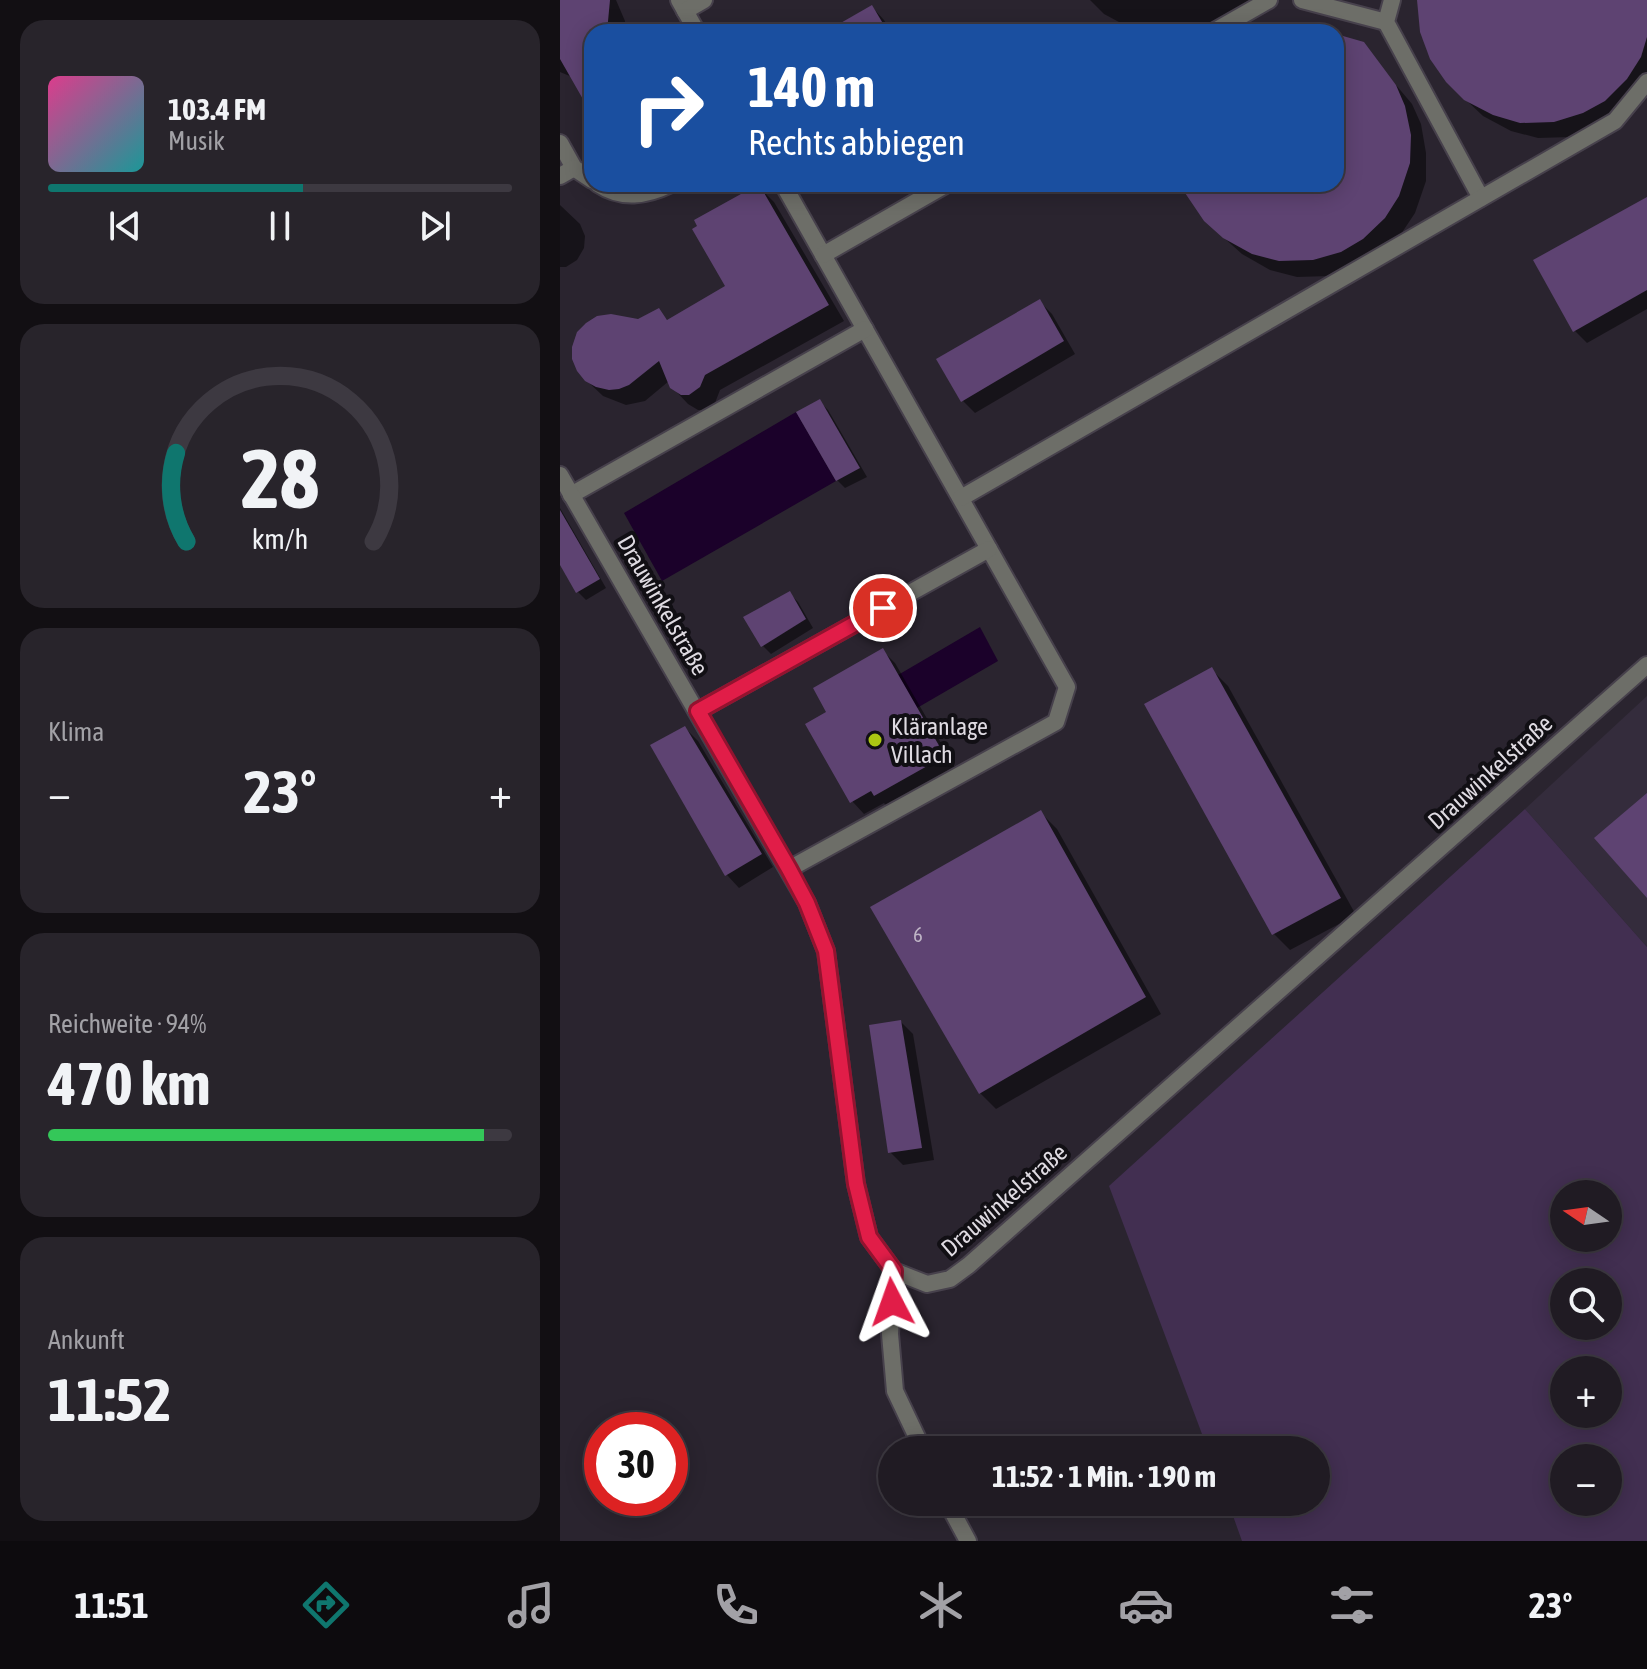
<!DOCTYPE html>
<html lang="de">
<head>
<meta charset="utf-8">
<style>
  body { margin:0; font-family:"Asap Condensed",sans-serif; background:#28242b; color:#f1f3f6; height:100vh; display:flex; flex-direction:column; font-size:30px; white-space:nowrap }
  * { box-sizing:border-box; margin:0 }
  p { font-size:26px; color:#a2a1a6 }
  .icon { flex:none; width:44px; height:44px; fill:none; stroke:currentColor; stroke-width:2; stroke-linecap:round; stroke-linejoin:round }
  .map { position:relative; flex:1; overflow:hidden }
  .drawer { display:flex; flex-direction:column; gap:20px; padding:20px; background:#120f13; width:560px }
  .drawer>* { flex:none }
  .top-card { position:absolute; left:24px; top:24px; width:760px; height:168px; border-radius:24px; box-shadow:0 4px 20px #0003,0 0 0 2px #3d3941; background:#1a4fa0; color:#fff; overflow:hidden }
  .needle { width:52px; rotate:283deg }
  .buttons { position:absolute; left:990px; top:1180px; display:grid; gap:16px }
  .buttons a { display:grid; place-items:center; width:72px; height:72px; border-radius:50%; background:#201b23; box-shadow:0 4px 20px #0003,0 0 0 2px #3d3941; font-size:40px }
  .speed { position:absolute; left:24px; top:1412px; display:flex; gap:16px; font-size:40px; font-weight:700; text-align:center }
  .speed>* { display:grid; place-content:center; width:104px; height:104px; border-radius:50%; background:#201b23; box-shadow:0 4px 20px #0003,0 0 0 2px #3d3941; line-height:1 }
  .speed .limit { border:12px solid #d22; background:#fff; color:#111 }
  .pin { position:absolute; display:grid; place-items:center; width:68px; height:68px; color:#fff; margin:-34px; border:4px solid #fff; border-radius:50%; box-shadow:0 2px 8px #0007 }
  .me { position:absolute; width:88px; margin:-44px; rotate:356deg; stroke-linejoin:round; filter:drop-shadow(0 0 6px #0008) }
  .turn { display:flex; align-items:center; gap:28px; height:168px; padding:0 32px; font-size:36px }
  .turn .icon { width:104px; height:104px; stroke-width:2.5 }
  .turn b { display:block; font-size:56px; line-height:68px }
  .big { font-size:60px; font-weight:700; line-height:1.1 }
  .drawer .tile { flex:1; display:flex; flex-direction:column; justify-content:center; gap:12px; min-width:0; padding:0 28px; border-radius:24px; background:#28242b }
  .drawer .dial { align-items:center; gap:0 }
  .dial svg { height:208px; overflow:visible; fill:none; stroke:#3d3941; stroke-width:7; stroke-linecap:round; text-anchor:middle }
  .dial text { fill:#f1f3f6; stroke:none }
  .song { display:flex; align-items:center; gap:24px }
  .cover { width:96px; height:96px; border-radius:12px; background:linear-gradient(135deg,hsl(330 70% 55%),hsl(180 70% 35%)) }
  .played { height:8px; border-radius:4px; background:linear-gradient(90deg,#0f766e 55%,#3d3941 55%) }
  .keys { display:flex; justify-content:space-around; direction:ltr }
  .heat { display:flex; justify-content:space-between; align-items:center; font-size:44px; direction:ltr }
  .charge { height:12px; border-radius:6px; background:linear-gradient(90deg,#34c759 94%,#3d3941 0) }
  .trip { position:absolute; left:318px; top:1436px; width:452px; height:80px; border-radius:40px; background:#201b23; box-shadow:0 4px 20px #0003,0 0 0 2px #3d3941; font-weight:700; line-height:80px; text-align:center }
  .tab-bar { display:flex; height:128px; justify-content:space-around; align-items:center; background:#0d0b0e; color:#a2a1a6 }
  .tab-bar .icon { width:56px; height:56px }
  .tab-bar .selected { color:#0f766e }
  .tab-bar b { font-size:36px; color:#f1f3f6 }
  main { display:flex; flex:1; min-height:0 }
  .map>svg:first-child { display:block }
  .built { fill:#342c3c }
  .green { fill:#422f51; fill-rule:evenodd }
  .water { fill:#1b012a }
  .shadow { fill:#0007 }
  .building { fill:#5e4372 }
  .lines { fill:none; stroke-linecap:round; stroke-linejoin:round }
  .service-casing { stroke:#47414c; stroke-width:20 }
  .minor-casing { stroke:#47414c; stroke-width:20 }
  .service { stroke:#6d6e68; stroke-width:16 }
  .minor { stroke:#6d6e68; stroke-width:16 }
  .route-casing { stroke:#92132f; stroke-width:20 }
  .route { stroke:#e11d48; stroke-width:14 }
  .poi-dot { fill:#acc613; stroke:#110f14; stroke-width:3 }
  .labels { text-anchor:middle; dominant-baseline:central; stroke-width:8; stroke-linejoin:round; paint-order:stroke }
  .number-label { font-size:20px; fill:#bfb5c6 }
  .street-label { font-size:24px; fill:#dfdbe2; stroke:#110f14 }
  .poi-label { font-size:24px; fill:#dfdbe2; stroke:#110f14; text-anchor:start }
</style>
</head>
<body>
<main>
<section class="drawer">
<div class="tile">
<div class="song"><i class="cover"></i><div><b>103.4 FM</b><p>Musik</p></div></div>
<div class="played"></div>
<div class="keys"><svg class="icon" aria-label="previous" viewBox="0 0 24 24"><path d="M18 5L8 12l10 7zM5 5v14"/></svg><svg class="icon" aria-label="pause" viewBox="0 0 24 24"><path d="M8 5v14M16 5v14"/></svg><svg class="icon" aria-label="next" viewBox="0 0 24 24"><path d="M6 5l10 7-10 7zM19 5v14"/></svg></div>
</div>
<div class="tile dial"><svg viewBox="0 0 100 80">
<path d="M14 69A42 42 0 1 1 86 69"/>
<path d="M14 69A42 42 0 0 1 10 35" stroke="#0f766e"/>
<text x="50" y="56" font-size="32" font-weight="700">28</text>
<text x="50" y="72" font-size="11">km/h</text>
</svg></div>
<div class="tile"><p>Klima</p>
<div class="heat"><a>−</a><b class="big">23°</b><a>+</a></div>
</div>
<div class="tile"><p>Reichweite · 94%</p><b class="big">470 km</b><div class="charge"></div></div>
<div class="tile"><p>Ankunft</p><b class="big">11:52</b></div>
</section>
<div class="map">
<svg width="1087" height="1541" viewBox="0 0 1087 1541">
  <rect width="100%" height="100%" fill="#2a242f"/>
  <path class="built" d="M1087 696V947L965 809Z"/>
  <path class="green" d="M965 809 1087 947V1541H682L668 1502H756V1450H648L549 1186ZM1004 1194H1048V1238H1004ZM1004 1282H1048V1326H1004ZM1004 1370H1048V1414H1004ZM1004 1458H1048V1502H1004Z"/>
  <g class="water">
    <path d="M236 412 276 481 102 581 64 513Z"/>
    <path d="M420 627 438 661 357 708 338 675Z"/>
  </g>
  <g class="shadow">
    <path d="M0 0H56L65 21 64 32H32V156L25 148 22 121 27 102 12 77 0 72Z"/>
    <path d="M530 0H697L673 23 643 32H584L572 29 544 14Z"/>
    <path d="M859 0H1087V89L1083 95 1011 137 978 138 951 131 923 116 905 99Z"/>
    <path d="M312 7 324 20 331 32H269Z"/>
    <path d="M731 28 755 30 762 32H705Z"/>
    <path d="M776 36 820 66 852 104 861 124 866 153V181L855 213 841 234 819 255 798 268 770 276 737 277 710 270 682 254 663 237 626 184H776Z"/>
    <path d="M61 184H112L72 190Z"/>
    <path d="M198 186 214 202 284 321 160 390 155 403 145 410H138L128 404 112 387 109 381 85 401 66 405 43 396 26 380 78 321 98 310 108 321 168 286Z"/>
    <path d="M1087 199V309L1027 343 1014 330Z"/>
    <path d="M0 205 20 224 25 236 24 248 17 260 6 267H0Z"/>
    <path d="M480 302 492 314 515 354 415 413 403 401Z"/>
    <path d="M260 402 268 410 307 477 285 488 277 480Z"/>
    <path d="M0 508 46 588 26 600 18 592 0 561Z"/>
    <path d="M230 594 238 602 253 628 211 654 203 646Z"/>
    <path d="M322 650 335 663 396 769 328 808 324 803 304 814 292 801Z"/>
    <path d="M651 669 668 686 796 915 730 950 714 934Z"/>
    <path d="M125 728 138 741 213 867 179 888 167 875 93 746Z"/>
    <path d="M481 813 497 829 601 1014 436 1109 420 1093Z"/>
    <path d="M341 1022 353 1034 374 1160 343 1165 330 1152Z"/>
  </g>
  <g class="building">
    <path d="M0 0H50L47 32H32V115L0 59Z"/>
    <path d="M857 0H1087V37L1081 57 1067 79 1045 101 1023 113 994 122 960 123 933 115 904 100 886 82 870 59 860 32Z"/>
    <path d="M312 5 328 32H265Z"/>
    <path d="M776 34 804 42 836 85 845 106 851 135 850 163 839 196 825 218 803 239 781 252 753 260 719 261 692 254 663 238 644 221 619 184H776Z"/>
    <path d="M199 184 269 305 145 375 140 387 129 395H121L110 388 99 361 69 385 59 389 49 390 36 387 25 381 17 371 12 359V347L17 332 26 323 37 316 51 314 78 319 99 308 107 320 165 286 132 229 137 226 134 220Z"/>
    <path d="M1087 197V290L1013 332 973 260Z"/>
    <path d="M480 299 504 341 401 402 376 359Z"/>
    <path d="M260 399 300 468 276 481 236 412Z"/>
    <path d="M0 510 40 579 16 593 0 565Z"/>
    <path d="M230 591 246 619 201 647 183 617Z"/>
    <path d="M323 648 385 756 314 796 311 791 290 803 245 724 266 712 253 688Z"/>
    <path d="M652 667 781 898 712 935 584 704Z"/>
    <path d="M125 726 202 854 165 876 90 745Z"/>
    <path d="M1087 793V898L1034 838Z"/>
    <path d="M481 810 586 997 419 1094 310 907Z"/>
    <path d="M341 1020 362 1148 328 1153 309 1025Z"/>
  </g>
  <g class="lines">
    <defs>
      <g id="service">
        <path d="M119 0 137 32"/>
        <path d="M742 0 826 22"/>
        <path d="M832 0 826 22 921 198"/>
        <path d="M125 11 144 0"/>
        <path d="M653 32 709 0"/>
        <path d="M0 143 14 168 32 180"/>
        <path d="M0 176 14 168"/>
        <path d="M38 184C62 200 86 196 111 184"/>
        <path d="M223 184 507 687 496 722 229 869"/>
        <path d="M263 255 387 184"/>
        <path d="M11 495 305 329"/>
        <path d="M401 498 1055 121 1087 82"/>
        <path d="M138 711 429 549"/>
      </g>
      <g id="minor">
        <path d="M0 475 247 903 266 951 296 1184 309 1237 334 1271 367 1284 390 1279 409 1265 1087 665"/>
        <path d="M334 1271 330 1334 335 1391 363 1450"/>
        <path d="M387 1502 408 1541"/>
      </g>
    </defs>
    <use href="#service" class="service-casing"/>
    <use href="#minor" class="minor-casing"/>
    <use href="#service" class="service"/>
    <use href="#minor" class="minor"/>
  </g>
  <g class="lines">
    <defs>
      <path id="route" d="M323 608 138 711 229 869 247 903 266 951 296 1184 309 1237 334 1271 332 1302"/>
    </defs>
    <use href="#route" class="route-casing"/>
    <use href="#route" class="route"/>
  </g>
  <circle class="poi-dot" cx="315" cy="740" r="8"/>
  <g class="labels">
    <g class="number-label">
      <text x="358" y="934">6</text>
    </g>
    <g class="street-label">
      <text transform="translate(103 605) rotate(60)">Drauwinkelstraße</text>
      <text transform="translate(930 772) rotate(-42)">Drauwinkelstraße</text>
      <text transform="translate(444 1200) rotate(-41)">Drauwinkelstraße</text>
    </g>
    <g class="poi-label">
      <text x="331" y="726">Kläranlage<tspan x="331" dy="28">Villach</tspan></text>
    </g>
  </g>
</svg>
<div class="buttons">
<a><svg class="needle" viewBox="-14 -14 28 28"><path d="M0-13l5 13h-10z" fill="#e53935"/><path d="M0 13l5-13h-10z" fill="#a2a1a6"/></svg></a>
<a><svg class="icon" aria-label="search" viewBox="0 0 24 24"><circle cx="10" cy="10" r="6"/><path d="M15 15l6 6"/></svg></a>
<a>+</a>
<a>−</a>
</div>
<div class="speed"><div class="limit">30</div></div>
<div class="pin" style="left:323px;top:608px;background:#d93025"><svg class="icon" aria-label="arrive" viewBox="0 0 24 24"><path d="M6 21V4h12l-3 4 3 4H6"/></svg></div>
<svg class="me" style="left:332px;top:1302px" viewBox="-20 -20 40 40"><path d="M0-17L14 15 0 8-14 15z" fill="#e11d48" stroke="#fff" stroke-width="4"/></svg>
<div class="trip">11:52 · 1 Min. · 190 m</div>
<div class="top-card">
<div class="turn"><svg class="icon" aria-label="right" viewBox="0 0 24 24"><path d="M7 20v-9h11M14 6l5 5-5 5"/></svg><div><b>140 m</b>Rechts abbiegen</div></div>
</div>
</div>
</main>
<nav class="tab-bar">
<b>11:51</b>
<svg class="icon selected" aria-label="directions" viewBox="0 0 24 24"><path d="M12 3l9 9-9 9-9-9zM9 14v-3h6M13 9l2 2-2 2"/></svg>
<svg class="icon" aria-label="music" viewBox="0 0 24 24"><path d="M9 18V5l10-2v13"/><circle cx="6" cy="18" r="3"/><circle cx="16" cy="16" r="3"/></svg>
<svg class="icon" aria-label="phone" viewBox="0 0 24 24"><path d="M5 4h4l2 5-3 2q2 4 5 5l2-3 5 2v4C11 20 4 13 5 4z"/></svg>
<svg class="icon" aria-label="climate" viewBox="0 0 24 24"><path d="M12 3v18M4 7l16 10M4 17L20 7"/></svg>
<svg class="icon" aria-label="car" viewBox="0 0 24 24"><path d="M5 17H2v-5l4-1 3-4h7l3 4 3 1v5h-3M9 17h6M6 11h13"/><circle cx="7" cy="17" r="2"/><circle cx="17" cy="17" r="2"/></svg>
<svg class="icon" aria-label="filters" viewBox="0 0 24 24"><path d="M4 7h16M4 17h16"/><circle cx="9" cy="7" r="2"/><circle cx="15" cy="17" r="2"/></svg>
<b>23°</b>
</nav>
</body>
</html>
